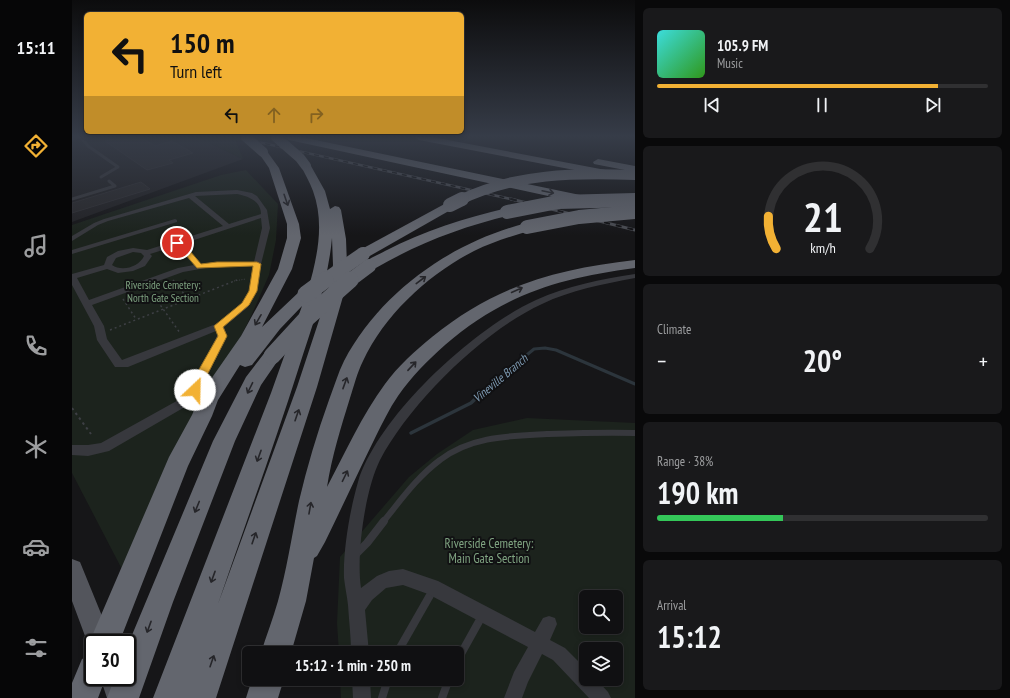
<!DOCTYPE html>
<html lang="en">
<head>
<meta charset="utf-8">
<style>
  body { margin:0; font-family:"PT Sans Narrow",sans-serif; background:#19191b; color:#f1f3f6; height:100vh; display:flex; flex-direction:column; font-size:15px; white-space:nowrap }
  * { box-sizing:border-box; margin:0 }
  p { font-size:13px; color:#9c9d9f }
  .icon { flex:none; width:22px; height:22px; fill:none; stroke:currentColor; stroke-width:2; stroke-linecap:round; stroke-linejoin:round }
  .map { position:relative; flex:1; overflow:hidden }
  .sheet { display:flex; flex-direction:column; gap:8px; padding:8px; background:#09090a; width:375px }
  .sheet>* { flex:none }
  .hud { position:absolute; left:12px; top:12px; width:380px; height:122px; border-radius:6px; box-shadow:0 2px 6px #0003,0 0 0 1px #303032; background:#f2b134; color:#111; overflow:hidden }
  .fabs { position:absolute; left:507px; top:590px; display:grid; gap:8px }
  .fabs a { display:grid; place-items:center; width:44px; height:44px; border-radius:6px; background:#101012; box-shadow:0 2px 6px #0003,0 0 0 1px #303032; font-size:20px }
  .speed { position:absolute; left:12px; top:634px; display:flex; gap:8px; font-size:20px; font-weight:700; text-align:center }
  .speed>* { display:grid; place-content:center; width:52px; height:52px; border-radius:50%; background:#101012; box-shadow:0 2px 6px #0003,0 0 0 1px #303032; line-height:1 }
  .speed .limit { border:2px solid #111; border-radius:6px; background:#fff; color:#111 }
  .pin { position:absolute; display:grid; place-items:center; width:34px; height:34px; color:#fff; margin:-17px; border:2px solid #fff; border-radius:50%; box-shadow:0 1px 4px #0007 }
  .me { position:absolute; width:44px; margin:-22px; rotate:24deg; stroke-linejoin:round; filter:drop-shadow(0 0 3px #0008) }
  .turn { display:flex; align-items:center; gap:14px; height:84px; padding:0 20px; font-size:18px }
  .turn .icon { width:52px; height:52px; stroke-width:2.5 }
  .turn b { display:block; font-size:28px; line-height:34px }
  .lanes { display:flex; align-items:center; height:38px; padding:0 20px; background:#0003; justify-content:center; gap:20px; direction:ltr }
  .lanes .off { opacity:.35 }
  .big { font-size:30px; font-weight:600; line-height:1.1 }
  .sheet .tile { flex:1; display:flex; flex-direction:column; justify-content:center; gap:6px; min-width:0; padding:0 14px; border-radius:6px; background:#19191b }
  .sheet .dial { align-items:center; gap:0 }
  .dial svg { height:104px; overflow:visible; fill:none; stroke:#303032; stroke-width:7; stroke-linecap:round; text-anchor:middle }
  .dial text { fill:#f1f3f6; stroke:none }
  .song { display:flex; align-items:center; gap:12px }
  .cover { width:48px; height:48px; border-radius:6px; background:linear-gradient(135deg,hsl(180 70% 55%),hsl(110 70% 35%)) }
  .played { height:4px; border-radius:2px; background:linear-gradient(90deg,#f2b134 85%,#303032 85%) }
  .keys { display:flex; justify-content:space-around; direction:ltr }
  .heat { display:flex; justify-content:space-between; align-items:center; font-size:22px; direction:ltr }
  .charge { height:6px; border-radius:3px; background:linear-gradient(90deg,#34c759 38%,#303032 0) }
  .trip { position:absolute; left:170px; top:646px; width:222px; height:40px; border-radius:6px; background:#101012; box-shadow:0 2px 6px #0003,0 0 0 1px #303032; font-weight:600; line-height:40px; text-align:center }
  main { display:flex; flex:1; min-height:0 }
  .dock { display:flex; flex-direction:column; width:72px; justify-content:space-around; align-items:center; background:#060607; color:#9c9d9f }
  .dock .icon { width:28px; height:28px }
  .dock .on { color:#f2b134 }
  .dock b { font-size:18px; color:#f1f3f6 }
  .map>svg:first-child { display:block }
  .built { fill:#222225 }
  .green { fill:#1c231d; fill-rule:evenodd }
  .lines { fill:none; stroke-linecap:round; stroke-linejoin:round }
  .stream-far1 { stroke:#2c353c; stroke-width:3 }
  .stream { stroke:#2c353c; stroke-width:3.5 }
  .building { fill:#29292c; stroke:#303034 }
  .path-far2 { stroke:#3d3f44; stroke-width:1; stroke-dasharray:1 1.5; stroke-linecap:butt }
  .path-far1 { stroke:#3d3f44; stroke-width:1.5; stroke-dasharray:2 3; stroke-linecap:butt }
  .path { stroke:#3d3f44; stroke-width:2; stroke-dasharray:2.5 3.5; stroke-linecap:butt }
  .service-far2 { stroke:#37383d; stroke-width:3 }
  .service-far1 { stroke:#37383d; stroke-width:6 }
  .service { stroke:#37383d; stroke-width:8 }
  .minor { fill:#37383d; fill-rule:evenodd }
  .primary { fill:#53555c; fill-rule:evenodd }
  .motorway { fill:#63666e; fill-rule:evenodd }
  .rail-far1-casing { stroke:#4a4c52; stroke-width:2.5 }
  .rail-casing { stroke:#4a4c52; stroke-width:3 }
  .rail-far1 { stroke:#111113; stroke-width:1.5; stroke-dasharray:5; stroke-linecap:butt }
  .rail { stroke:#111113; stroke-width:2; stroke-dasharray:6; stroke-linecap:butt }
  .motorway-bridge-far2 { stroke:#63666e; stroke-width:10 }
  .motorway-bridge-far1 { stroke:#63666e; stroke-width:14 }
  .motorway-bridge { stroke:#63666e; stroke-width:17 }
  .oneway { stroke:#26262a }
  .route { fill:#f2b134; stroke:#9d7322 }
  .labels { text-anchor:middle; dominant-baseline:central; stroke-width:4; stroke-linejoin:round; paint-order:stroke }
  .park-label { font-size:11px; fill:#7fa381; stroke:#111113 }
  .water-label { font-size:12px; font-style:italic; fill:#7f9bb3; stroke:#111113 }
  .near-park-label { font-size:13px; fill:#7fa381; stroke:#111113 }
</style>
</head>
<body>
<main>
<nav class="dock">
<b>15:11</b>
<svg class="icon on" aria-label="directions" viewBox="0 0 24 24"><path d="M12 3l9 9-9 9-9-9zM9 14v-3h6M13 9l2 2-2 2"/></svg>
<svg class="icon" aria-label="music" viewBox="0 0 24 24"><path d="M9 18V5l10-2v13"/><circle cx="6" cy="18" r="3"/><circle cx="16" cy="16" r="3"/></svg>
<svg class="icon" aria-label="phone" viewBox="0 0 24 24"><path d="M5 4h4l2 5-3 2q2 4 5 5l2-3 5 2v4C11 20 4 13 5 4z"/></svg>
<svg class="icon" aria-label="climate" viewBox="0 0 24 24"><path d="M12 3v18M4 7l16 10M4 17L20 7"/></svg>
<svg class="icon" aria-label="car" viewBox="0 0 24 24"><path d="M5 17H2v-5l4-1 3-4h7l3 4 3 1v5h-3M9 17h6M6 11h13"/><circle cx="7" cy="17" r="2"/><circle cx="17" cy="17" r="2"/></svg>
<svg class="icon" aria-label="filters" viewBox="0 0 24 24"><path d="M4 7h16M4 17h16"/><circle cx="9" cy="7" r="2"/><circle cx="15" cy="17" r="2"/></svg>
</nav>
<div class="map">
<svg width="563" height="698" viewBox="0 0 563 698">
  <rect width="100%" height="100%" fill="#161618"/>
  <path class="built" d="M0 137H125L171 159 0 222Z"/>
  <g class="green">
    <path d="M125 137H162L171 159Z"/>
    <path d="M174 170 206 204 204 240 197 275 180 314 116 443 54 577 0 473V225L149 175Z"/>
    <path d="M455 418 563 423V698H269L268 679H385V653H267L265 623 268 557 337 477 365 454 401 430ZM514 597H544V627H514ZM514 649H544V679H514Z"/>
  </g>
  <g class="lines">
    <path class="stream-far1" d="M417 386 462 349 473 348 484 350 563 384"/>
    <path class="stream" d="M339 433 399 403 418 385"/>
  </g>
  <g class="building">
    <path d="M50 137H69L83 146 100 141 121 153 97 160 101 163 75 170 33 141Z"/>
    <path d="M69 182 78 189 0 213V203Z"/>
  </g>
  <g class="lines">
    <path class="path-far2" d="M162 281 174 279"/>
    <g class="path-far1">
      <path d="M101 280 116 299"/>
      <path d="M77 289 108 333"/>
      <path d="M51 299 64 319"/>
      <path d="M38 330 165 280"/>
    </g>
    <path class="path" d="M0 408 19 434"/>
    <g class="service-far2">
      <path d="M0 139 7 137"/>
      <path d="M11 140 16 146 46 167 29 177"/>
      <path d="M0 199 43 186 37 181"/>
    </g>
    <path class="service-far1" d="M311 522C329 500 345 477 368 460 399 436 438 436 475 434 505 433 534 432 563 433"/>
    <g class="service">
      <path d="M284 554 295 543 312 521"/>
      <path d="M325 653 361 590"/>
      <path d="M385 661 410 616"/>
      <path d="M310 698 316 679"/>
      <path d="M370 698 377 679"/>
    </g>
    <g class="minor">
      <path d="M165 190 180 193 185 196 195 210 198 228 189 264 185 291 176 307 152 327 155 336 153 341 133 380 118 404 37 451 16 456 0 455V445H16L29 443 110 398 124 377 145 336 144 331 56 367H43L25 340 22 326 0 285V274L32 265 35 257 46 251 61 248 75 250 151 226 117 198 36 221 26 225 0 241V236L22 223 32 219 124 192ZM165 194C176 196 189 201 189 214L157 224 123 196ZM189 218 190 228 182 262H145L129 264 110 244ZM104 246 122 265 106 268 17 300 5 278 35 269 46 273 61 271 73 266 80 256 78 254ZM61 252 69 253 72 256C67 267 50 272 40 265L44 258ZM145 266H181L177 291 170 303 144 324 50 360 35 339 32 326 20 305 111 272Z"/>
      <path d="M103 219 105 220V222L0 254V250Z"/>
      <path d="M563 274V278C531 284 499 290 470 304 411 331 338 403 308 460 293 490 284 555 289 588L305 576 317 571 331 569 366 581 463 632 471 618 477 616 483 618 485 624 478 640 493 648 514 669V679H524L536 692 539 698H517L481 660 470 654 456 682 450 698H432L442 672 456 647 356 594 331 585 314 588 300 600 293 610 297 653H279C279 637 277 621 276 605 275 596 273 587 272 578 271 549 278 510 286 482 306 416 402 328 464 300 495 286 529 279 563 274Z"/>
      <path d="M280 679H298L299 698H281Z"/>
    </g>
    <g class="primary">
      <path d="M0 559 8 562 41 643H21V653L19 652 0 601Z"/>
      <path d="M28 677H54L63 698H35Z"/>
    </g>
    <g class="motorway">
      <path d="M212 137H229L513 196 517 198 519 200 517 202 513 204 217 140Z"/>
      <path d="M342 137H360L539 171 544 174 539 177 347 140Z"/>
      <path d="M191 149 194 150 207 168 227 224 229 238 220 269 190 327 228 291 236 290C245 258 253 224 241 191 238 183 233 174 229 166L230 164H238L239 166 253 191 258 209 263 206 267 207 269 210 274 239 275 265 272 293 245 387 144 698H81L199 393 230 306 208 329 180 365 173 367 168 365 146 400 140 416 116 466 47 643H21V653L17 643 97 457 120 415 130 392 169 336 206 269 215 238V224L197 168 186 152ZM260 238 261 265 256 293 225 387 146 604C173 525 202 446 227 367 241 324 256 282 260 238Z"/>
      <path d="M526 159 563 166V172L522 164 521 162Z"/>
      <path d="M378 201 382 202 384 205 382 208 296 257 291 258 286 257 284 254 286 251Z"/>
      <path d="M435 208 439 209 441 212 439 215C389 227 347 243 302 269L297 270 292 269 290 266C294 259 306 255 313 251 352 231 392 218 435 208Z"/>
      <path d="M455 223 460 224 461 227 460 230C440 236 421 242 402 251 357 274 313 314 291 361 285 373 282 386 278 398 269 427 260 456 255 487 273 453 290 415 313 384 326 366 343 351 360 337 422 286 484 269 563 260V268C488 278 432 294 373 345 356 360 339 377 326 396 317 409 310 424 303 438 286 473 270 507 253 542L245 556 242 558 234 601 219 653H189C194 636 201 619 206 601 215 569 220 534 227 501 235 467 245 433 257 400 262 387 266 373 272 361 309 291 380 242 455 223Z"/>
      <path d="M200 350 206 351 209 356 189 385 163 441 101 602 67 698H35L43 677H55V647L141 441 174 377 194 351Z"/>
      <path d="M21 654V677H34L26 698H0V683L10 659Z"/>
      <path d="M180 679H212L206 698H174Z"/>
    </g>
    <defs>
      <path id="rail-far1" d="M164 137 443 200"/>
      <path id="rail" d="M439 199 563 230"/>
    </defs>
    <use href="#rail-far1" class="rail-far1-casing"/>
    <use href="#rail" class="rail-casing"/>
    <use href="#rail-far1" class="rail-far1"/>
    <use href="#rail" class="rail"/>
    <g class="motorway-bridge-far2">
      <path d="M174 137 191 152"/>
      <path d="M204 137 228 158 234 166"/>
      <path d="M388 200C443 173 503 173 563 175"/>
    </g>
    <g class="motorway-bridge-far1">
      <path d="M378 205 390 199"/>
      <path d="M435 212 486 202 563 200"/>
      <path d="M455 227 507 217 563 212"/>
      <path d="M252 281 291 254"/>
      <path d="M277 281 297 266"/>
    </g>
    <g class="motorway-bridge">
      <path d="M234 294 253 280"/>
      <path d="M200 356 234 319 278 280"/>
    </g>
  </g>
  <defs><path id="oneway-shaft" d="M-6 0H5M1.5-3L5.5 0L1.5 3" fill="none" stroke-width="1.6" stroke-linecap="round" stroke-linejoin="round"/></defs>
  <g class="oneway">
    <use href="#oneway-shaft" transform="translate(476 192) rotate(12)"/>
    <use href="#oneway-shaft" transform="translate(214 200) rotate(71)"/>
    <use href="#oneway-shaft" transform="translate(349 280) rotate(-37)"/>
    <use href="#oneway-shaft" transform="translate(445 290) rotate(-24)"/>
    <use href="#oneway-shaft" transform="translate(186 320) rotate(120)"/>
    <use href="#oneway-shaft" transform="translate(340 366) rotate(-47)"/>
    <use href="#oneway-shaft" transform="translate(273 383) rotate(-70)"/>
    <use href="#oneway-shaft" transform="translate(178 388) rotate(116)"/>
    <use href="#oneway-shaft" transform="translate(225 415) rotate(-71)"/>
    <use href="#oneway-shaft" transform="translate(187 456) rotate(110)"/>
    <use href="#oneway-shaft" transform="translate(273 476) rotate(-64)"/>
    <use href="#oneway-shaft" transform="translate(125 507) rotate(112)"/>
    <use href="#oneway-shaft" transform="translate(238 508) rotate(-80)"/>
    <use href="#oneway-shaft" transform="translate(182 538) rotate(-71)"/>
    <use href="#oneway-shaft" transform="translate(141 577) rotate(110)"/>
    <use href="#oneway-shaft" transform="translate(77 627) rotate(110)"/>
    <use href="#oneway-shaft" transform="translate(140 661) rotate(-71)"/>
  </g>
  <linearGradient id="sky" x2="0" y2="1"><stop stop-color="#0c0c0d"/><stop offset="0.58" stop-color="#363c48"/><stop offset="1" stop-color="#363c48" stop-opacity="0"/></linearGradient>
  <rect width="563" height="235" fill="url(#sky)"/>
  <path class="route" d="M105 241 118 251 129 264 145 262H185L189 264 185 291 177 305 151 327 155 336 126 393H119L118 390 125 373 146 336 142 326 170 303 177 291 181 266 125 268 113 254 102 245 101 243Z"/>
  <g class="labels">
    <g class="park-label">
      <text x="91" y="285">Riverside Cemetery:<tspan x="91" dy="13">North Gate Section</tspan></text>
    </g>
    <g class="water-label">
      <text transform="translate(428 378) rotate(-40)">Vineville Branch</text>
    </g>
    <g class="near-park-label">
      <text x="417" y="543">Riverside Cemetery:<tspan x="417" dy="15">Main Gate Section</tspan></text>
    </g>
  </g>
</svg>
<div class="fabs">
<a><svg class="icon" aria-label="search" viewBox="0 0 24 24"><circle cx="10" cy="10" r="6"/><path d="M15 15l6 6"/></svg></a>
<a><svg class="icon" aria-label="layers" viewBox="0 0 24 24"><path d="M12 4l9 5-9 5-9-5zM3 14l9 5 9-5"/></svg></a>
</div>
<div class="speed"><div class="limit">30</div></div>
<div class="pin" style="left:105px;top:243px;background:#d93025"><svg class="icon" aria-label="arrive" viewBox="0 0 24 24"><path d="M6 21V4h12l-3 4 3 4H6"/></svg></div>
<svg class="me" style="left:123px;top:390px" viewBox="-20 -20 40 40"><circle r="19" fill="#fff"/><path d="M0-13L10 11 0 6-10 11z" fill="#f2b134"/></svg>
<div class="trip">15:12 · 1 min · 250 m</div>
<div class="hud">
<div class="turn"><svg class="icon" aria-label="left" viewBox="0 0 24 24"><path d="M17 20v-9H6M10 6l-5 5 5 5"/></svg><div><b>150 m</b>Turn left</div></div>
<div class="lanes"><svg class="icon" aria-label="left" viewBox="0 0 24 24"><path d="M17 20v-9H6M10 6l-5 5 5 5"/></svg><svg class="icon off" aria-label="ahead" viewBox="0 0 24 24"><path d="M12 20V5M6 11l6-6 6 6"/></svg><svg class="icon off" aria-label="right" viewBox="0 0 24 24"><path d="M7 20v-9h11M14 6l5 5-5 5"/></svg></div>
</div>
</div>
<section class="sheet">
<div class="tile">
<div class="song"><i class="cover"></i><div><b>105.9 FM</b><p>Music</p></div></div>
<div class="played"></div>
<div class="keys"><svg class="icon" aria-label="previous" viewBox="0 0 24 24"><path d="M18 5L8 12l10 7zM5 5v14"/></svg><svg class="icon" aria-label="pause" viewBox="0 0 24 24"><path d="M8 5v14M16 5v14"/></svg><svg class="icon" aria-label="next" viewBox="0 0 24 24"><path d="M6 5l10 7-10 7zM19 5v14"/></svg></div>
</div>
<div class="tile dial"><svg viewBox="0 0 100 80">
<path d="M14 69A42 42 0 1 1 86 69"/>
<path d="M14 69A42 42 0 0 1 8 44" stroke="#f2b134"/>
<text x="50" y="56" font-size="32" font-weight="700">21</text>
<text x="50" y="72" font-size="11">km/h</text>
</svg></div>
<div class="tile"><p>Climate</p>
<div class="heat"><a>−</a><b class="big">20°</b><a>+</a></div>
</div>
<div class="tile"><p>Range · 38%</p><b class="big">190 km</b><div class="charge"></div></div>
<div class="tile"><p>Arrival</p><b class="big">15:12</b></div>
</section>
</main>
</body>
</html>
